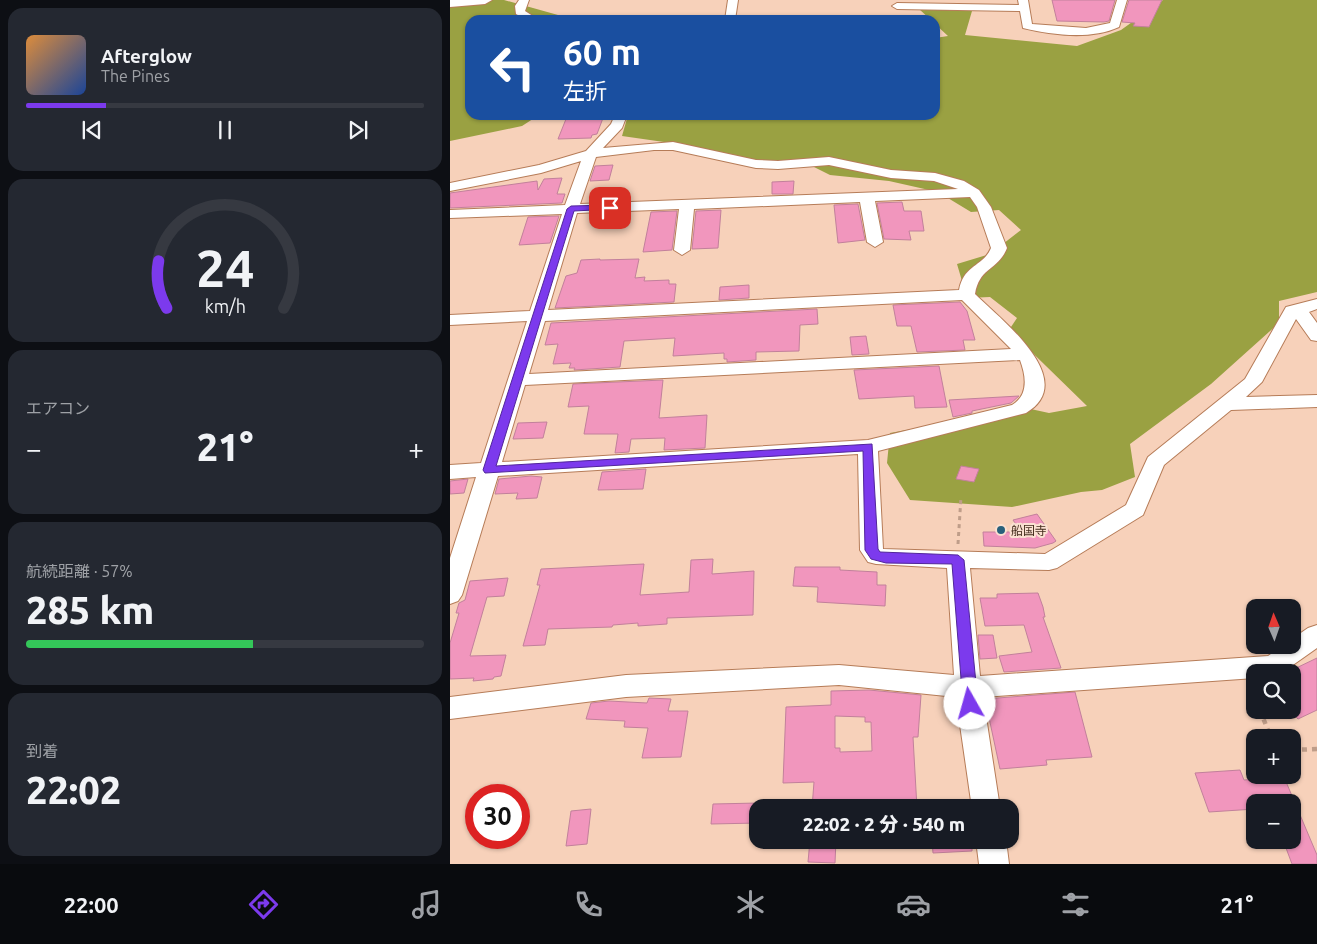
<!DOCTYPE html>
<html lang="ja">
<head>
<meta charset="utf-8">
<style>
  body { margin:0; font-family:Ubuntu,"Noto Sans JP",sans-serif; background:#242831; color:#f1f3f6; height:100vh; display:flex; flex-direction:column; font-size:19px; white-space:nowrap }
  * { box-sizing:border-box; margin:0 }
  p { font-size:16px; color:#9ea1a6 }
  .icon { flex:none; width:28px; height:28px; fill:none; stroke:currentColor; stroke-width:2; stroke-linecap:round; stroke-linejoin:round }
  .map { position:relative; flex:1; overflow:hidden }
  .drawer { display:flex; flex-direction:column; gap:8px; padding:8px; background:#0d0f14; width:450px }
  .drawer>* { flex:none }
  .hud { position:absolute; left:15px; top:15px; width:475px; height:105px; border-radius:15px; box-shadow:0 1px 4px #0004; background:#1a4fa0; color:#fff; overflow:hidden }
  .needle { width:32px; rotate:358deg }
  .tools { position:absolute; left:796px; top:599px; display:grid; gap:10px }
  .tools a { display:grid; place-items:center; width:55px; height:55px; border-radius:10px; background:#171b24; box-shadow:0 1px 4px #0004; font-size:25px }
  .speed { position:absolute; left:15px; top:784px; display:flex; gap:10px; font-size:25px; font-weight:700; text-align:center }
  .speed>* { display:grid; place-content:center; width:65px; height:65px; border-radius:50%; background:#171b24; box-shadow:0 1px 4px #0004; line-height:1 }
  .speed .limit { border:8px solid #d22; background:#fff; color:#111 }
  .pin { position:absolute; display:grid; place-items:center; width:42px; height:42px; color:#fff; margin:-21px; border-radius:10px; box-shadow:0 2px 8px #0006 }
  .me { position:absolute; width:55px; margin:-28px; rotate:353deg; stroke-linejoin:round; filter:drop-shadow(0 0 4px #0008) }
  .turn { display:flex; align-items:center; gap:18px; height:105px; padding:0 15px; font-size:22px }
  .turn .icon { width:65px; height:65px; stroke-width:2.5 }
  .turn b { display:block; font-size:35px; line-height:42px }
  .big { font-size:38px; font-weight:800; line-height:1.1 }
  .drawer .widget { flex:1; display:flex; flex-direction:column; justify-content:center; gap:8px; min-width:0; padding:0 18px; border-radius:15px; background:#242831 }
  .drawer .dial { align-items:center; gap:0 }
  .dial svg { height:130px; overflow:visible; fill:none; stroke:#363941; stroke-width:7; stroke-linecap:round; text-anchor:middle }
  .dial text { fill:#f1f3f6; stroke:none }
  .song { display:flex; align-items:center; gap:15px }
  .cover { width:60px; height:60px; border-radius:8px; background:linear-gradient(135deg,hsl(30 70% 55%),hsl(220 70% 35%)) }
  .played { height:5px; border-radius:2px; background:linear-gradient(90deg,#7c3aed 20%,#363941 20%) }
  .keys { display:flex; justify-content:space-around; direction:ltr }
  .heat { display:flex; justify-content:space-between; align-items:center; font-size:28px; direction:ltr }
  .charge { height:8px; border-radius:4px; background:linear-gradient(90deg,#34c759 57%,#363941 0) }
  .trip { position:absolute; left:299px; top:799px; width:270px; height:50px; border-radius:15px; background:#171b24; box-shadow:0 1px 4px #0004; font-weight:800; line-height:50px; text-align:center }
  .tabs { display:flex; height:80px; justify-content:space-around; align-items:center; background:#090b0e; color:#9ea1a6 }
  .tabs .icon { width:35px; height:35px }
  .tabs .selected { color:#7c3aed }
  .tabs b { font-size:22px; color:#f1f3f6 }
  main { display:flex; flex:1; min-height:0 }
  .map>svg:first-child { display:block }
  .forest { fill:#9aa142 }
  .building { fill:#f196bd; stroke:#c2809b; fill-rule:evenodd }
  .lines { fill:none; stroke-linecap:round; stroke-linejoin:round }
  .minor-casing { stroke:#b67c58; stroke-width:2 }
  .primary-casing { stroke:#b67c58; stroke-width:2 }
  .path-far1 { stroke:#bf9d89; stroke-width:3; stroke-dasharray:4 4; stroke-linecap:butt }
  .path { stroke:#bf9d89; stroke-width:4.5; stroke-dasharray:5 5; stroke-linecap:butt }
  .minor { fill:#fff; fill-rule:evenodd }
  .primary { fill:#fff; fill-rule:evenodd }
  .route { fill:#7c3aed; stroke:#51269a }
  .poi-dot { fill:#29607b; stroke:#fbe1d2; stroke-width:2 }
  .labels { text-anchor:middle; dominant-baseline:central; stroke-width:4; stroke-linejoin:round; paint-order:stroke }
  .poi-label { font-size:12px; fill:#432b1c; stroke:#fbe1d2; text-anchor:start }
</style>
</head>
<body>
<main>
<section class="drawer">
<div class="widget">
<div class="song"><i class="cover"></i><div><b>Afterglow</b><p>The Pines</p></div></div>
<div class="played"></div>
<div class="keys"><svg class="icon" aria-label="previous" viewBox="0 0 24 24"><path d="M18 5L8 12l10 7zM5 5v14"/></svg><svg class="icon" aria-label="pause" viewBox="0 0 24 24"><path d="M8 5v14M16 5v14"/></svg><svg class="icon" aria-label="next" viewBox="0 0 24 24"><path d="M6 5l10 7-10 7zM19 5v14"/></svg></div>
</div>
<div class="widget dial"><svg viewBox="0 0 100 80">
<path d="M14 69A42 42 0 1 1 86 69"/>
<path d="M14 69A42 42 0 0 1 9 40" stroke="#7c3aed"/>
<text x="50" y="56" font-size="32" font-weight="700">24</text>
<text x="50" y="72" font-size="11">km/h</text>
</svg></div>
<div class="widget"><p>エアコン</p>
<div class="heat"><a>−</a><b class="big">21°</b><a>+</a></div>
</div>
<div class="widget"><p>航続距離 · 57%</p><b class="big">285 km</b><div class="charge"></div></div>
<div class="widget"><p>到着</p><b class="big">22:02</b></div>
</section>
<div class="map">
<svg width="867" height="864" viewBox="0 0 867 864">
  <rect width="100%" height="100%" fill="#f7d1ba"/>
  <g class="forest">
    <path d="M0 0H54L108 15 112 20H20V115H89L72 126 0 141Z"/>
    <path d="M713 0H867V292L829 301V323L761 384 680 444 685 477 652 490 631 492 562 507 460 500 437 463 440 433 576 408 599 413 637 406 559 330 567 318 540 297 517 298 507 264 540 254 571 230 549 210 521 212 488 192 439 181 380 175 352 161 303 160 235 145 172 136 178 115H485V38L498 36 485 24V20H481L469 9 522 11 515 35 627 46 671 30Z"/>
  </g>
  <g class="building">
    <path d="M602 0H665L659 21 654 22 607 21Z"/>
    <path d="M679 0H712L699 27 683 26 685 23 672 22Z"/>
    <path d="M153 118 147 134 142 135 141 138 108 139 116 119Z"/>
    <path d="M163 165 159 180 140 181 145 166Z"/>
    <path d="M112 178 107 194H115L112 203 0 208V193L87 181 88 190 94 179Z"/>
    <path d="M344 181 343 194H322V182Z"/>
    <path d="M452 202 454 211H471L474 231H459L461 240 434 239 427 203Z"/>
    <path d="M408 204 415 240 388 243 384 205Z"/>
    <path d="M271 210 268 248 242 249 246 211Z"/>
    <path d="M227 211 222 250 193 252 201 212Z"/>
    <path d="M109 216 100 243 69 245 78 217Z"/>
    <path d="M150 259V260L189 259 185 278 195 277 194 281 219 280V284H226L224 302 105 308 116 276 127 273 131 260Z"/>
    <path d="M299 285V298L269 300 270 287Z"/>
    <path d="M510 302 517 311 525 340H513L515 350 467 352 461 326H447L443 305Z"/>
    <path d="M367 309 368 324 350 325 349 351 306 352V360L277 362V359H274V353L223 356 225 338 174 341 170 367 124 370 125 368H119L121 363 103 364 108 344 95 345 101 323Z"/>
    <path d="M416 336 419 354 402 355 400 337Z"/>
    <path d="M489 366 497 407 465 408 464 396 409 399 404 370Z"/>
    <path d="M213 380 209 418 257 415 255 448 214 450 215 438 181 439 179 452 165 453 168 434H134L139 406 118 407 123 384Z"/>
    <path d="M569 396 561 403 522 411V413L503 417 499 400Z"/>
    <path d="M97 422 93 438 63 439 68 423Z"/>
    <path d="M511 466 529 469 524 482 506 479Z"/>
    <path d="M196 469 193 489 148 490 152 472Z"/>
    <path d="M81 476 92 477 87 498 66 499 68 493 45 494 49 479Z"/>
    <path d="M18 479 14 493 0 494V481Z"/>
    <path d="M587 514 606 541 603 543 585 548 534 546 533 532H571L563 520Z"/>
    <path d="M263 559 262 574 304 571 303 615 217 618V624L188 626V623L163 625 162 627 98 629 95 645 73 646 90 585H87L91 569 194 564 190 595 239 592 241 560Z"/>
    <path d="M345 567H390V570L427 572V585H436L435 606 367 602 368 587 343 586Z"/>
    <path d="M58 578 54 596 37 597 20 656 56 655 51 676 44 677 43 679 23 681 24 678 0 679V643L9 613H6L9 603 15 600 20 581Z"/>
    <path d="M588 593 593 607 595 617H593L611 668 554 672 549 656 582 652 574 625 535 626 530 598H547V594Z"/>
    <path d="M528 635H543L547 658 530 659Z"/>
    <path d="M867 658V710L848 719 842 713V670Z"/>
    <path d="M419 690 471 695 468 737H463L467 808H362L364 782 333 783 336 707 381 705V691ZM385 716 415 717V722H421L422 751 390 752V748H385Z"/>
    <path d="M625 692 642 757 596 760 597 765 550 769 535 699Z"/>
    <path d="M199 698 221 699 218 711H238L231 757 192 758 198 728 174 727 175 721 136 719 141 703 159 701 197 703Z"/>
    <path d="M790 770 794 780 834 777 867 855V864H842L833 840H842V802H805V809L759 812 745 773Z"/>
    <path d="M308 803V823L261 824 263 804Z"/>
    <path d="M141 809 137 844 116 846 121 811Z"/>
    <path d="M360 840H386L385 863 358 862Z"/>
    <path d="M482 840H522V851L483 853Z"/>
  </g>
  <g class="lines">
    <defs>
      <g id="minor">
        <path d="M69 0H79L75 11 89 20H77L66 14 65 6Z"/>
        <path d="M278 0H288L285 20H275Z"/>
        <path d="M568 0H578L582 24 636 28 660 23 667 0H677L669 27C641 40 602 35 573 28L570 11 447 9 442 6 447 3 569 5Z"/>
        <path d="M165 115H177L172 128 153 148 223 142 306 160 328 161 379 157 441 170 485 173 514 181 529 190 541 207 557 248C548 271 530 266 525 294 549 318 631 380 576 413L428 451 433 549 595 554 676 505 698 457 795 379 836 307 867 299V309L859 312 867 323V341L861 340 846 319 812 382 796 397 867 395V407L781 410 714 465 693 515 607 568 599 570 520 568 530 676 818 656 834 645H842V639L858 628 867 625V648L833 672H805V678L533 697 550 808H522L506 697 389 685 176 697 0 719V697L176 675 389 665 504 675 497 568 426 564 418 562 410 550 408 454 48 476 12 595 8 601 0 604V558L26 477 0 479V465L31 463 77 321 0 325V315L80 311 112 214 0 218V210L115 205 131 161 91 173 0 191V183L89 165 136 151 161 124ZM204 150H223L306 168 328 169 379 165 441 178 484 181 508 189 130 204 146 157ZM520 197 527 207 541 248C533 267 514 264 509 290L98 310 127 213 229 209 224 250 232 255 240 250 244 209 410 202 417 242 425 247 433 242 425 201ZM512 300 561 349 79 374 95 321ZM570 360C576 376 579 395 562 405L418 440 52 462 75 385Z"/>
        <path d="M526 840H556L559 864H529Z"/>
      </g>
      <path id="primary" d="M0 0H42L35 4 0 7Z"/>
    </defs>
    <use href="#minor" class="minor-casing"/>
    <use href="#primary" class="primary-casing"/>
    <path class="path-far1" d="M508 544 511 497"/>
    <g class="path">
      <path d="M800 686 805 698"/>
      <path d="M810 710 821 738"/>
      <path d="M842 750 867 749"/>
    </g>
    <use href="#minor" class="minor"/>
    <use href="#primary" class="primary"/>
  </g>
  <path class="route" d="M160 205 163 206V209L124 211 46 466 422 444 428 549 430 552 508 555 514 560 528 704 526 708 520 710 515 708 513 704 502 564 436 563 421 559 415 550 413 451 35 473 33 470 117 209 121 206Z"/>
  <circle class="poi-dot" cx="551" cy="530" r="5"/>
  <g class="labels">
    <g class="poi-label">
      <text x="561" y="530">船国寺</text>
    </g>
  </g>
</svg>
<div class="tools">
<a><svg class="needle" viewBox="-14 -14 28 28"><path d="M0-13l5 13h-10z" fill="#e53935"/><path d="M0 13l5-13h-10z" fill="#9ea1a6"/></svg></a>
<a><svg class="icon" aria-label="search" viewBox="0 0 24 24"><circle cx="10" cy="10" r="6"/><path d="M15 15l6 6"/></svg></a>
<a>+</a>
<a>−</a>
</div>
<div class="speed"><div class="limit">30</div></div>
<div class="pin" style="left:160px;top:208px;background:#d93025"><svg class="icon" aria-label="arrive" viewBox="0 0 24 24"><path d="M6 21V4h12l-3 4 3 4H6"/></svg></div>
<svg class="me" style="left:520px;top:704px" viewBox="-20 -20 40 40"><circle r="19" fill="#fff"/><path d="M0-13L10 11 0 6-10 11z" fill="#7c3aed"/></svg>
<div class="trip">22:02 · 2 分 · 540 m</div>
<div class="hud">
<div class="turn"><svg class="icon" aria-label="left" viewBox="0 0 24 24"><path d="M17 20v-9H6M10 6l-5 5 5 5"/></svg><div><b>60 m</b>左折</div></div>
</div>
</div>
</main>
<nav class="tabs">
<b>22:00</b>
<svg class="icon selected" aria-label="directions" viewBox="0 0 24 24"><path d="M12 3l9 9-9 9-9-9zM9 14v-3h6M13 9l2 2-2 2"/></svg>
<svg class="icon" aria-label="music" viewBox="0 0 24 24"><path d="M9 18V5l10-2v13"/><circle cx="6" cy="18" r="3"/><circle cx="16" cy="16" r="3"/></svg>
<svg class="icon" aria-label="phone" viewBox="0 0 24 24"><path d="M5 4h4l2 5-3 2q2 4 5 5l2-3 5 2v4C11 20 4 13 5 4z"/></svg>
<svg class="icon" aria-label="climate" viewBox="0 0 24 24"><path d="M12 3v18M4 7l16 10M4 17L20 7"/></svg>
<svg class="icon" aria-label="car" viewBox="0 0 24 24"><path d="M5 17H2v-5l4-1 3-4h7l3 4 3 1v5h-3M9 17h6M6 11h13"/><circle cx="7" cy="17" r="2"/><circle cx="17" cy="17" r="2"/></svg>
<svg class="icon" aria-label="filters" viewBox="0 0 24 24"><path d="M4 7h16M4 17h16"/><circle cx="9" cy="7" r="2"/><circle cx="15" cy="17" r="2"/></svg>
<b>21°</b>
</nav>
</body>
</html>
